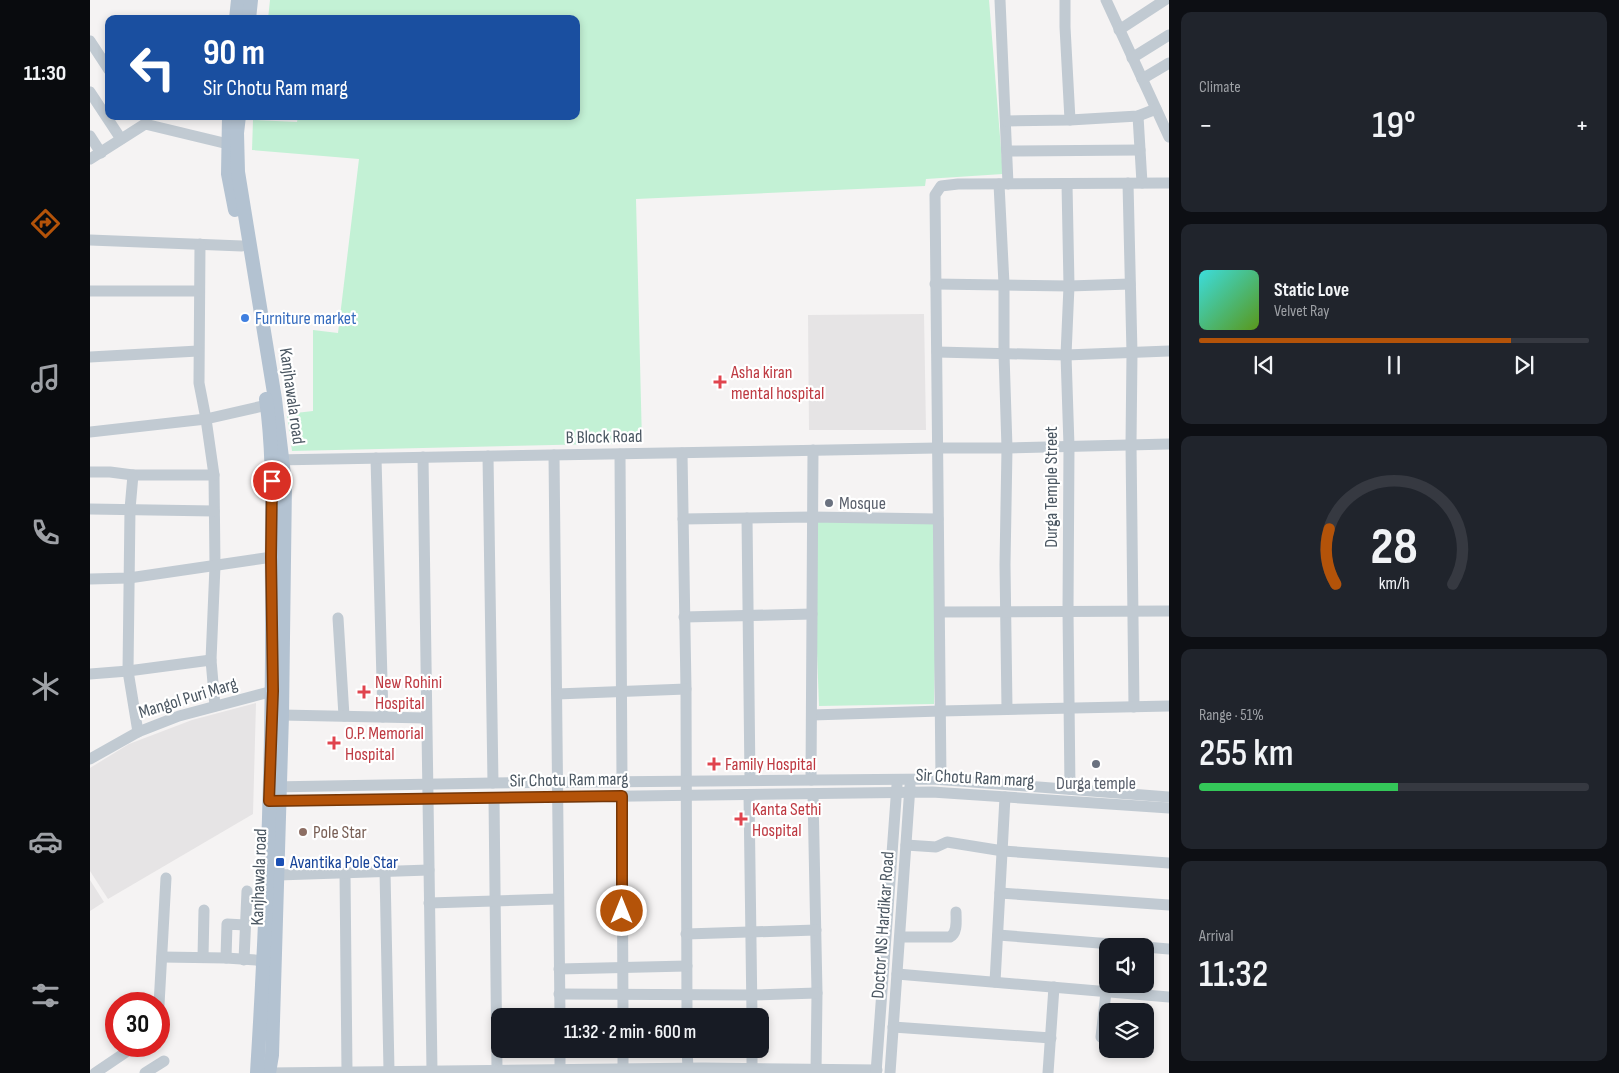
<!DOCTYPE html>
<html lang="en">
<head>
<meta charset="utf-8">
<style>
  body { margin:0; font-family:"Sofia Sans Condensed",sans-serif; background:#20242c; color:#f1f3f6; height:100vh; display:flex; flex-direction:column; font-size:19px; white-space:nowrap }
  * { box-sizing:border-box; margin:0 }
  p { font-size:16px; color:#9ea1a6 }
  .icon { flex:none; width:28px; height:28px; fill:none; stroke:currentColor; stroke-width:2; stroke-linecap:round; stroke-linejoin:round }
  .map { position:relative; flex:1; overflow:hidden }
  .drawer { display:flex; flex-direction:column; gap:12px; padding:12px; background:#0d0f14; width:450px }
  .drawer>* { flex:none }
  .top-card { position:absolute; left:15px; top:15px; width:475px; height:105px; border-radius:10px; box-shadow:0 2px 8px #0003; background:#1a4fa0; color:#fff; overflow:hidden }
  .tools { position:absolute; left:1009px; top:938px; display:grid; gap:10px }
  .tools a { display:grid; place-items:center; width:55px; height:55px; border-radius:10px; background:#171b24; box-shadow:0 2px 8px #0003; font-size:25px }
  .speed { position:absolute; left:15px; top:992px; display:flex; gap:10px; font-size:25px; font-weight:700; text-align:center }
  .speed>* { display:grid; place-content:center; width:65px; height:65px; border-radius:50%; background:#171b24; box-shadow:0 2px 8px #0003; line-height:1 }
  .speed .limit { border:8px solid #d22; background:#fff; color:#111 }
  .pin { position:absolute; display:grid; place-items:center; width:42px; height:42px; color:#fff; margin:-21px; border:2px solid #fff; border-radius:50%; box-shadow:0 1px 5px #0007 }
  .me { position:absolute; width:55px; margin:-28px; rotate:0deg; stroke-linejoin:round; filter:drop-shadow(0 0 4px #0008) }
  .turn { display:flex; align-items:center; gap:18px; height:105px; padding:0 15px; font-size:22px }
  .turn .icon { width:65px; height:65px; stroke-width:2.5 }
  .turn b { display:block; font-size:35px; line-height:42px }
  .big { font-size:38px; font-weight:600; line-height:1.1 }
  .drawer .tile { flex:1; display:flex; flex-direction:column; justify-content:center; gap:8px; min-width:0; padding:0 18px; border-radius:10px; background:#20242c }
  .drawer .dial { align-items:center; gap:0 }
  .dial svg { height:130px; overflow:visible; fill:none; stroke:#363941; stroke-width:7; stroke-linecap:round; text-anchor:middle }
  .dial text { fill:#f1f3f6; stroke:none }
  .song { display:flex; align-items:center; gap:15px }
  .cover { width:60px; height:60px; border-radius:8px; background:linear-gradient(135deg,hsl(180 70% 55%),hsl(90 70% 35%)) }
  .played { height:5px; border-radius:2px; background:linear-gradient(90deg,#b45309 80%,#363941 80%) }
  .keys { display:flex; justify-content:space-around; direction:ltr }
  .heat { display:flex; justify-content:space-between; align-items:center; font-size:28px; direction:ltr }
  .charge { height:8px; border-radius:4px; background:linear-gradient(90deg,#34c759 51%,#363941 0) }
  .trip { position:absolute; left:401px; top:1008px; width:278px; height:50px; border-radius:10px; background:#171b24; box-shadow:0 2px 8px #0003; font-weight:600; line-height:50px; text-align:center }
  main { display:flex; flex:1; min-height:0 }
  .tab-bar { display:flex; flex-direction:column; width:90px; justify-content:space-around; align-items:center; background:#090b0e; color:#9ea1a6 }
  .tab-bar .icon { width:35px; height:35px }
  .tab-bar .selected { color:#b45309 }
  .tab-bar b { font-size:22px; color:#f1f3f6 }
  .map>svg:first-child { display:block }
  .education { fill:#e6e4e5 }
  .green { fill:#c3f1d5 }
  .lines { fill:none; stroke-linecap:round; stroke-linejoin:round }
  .minor { stroke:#c1cad2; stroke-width:11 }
  .major { stroke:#b3c2d1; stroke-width:14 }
  .route-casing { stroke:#753606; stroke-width:12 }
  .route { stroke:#b45309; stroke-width:9 }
  .shop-dot { fill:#3f7fe0; stroke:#fff; stroke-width:2 }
  .health-dot { fill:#e0444e; stroke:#fff; stroke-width:2 }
  .worship-dot { fill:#6b7280; stroke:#fff; stroke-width:2 }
  .education-dot { fill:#8d6e63; stroke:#fff; stroke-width:2 }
  .transit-dot { fill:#1a4fb4; stroke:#fff; stroke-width:2 }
  .labels { text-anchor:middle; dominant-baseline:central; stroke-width:4.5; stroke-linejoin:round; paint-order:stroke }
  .shop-label { font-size:18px; fill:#366cbe; stroke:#fff; text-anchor:start }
  .health-label { font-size:18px; fill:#be3a42; stroke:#fff; text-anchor:start }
  .street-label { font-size:18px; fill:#4a5661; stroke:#fff }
  .worship-label { font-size:18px; fill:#5b616d; stroke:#fff; text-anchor:start }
  .education-label { font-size:18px; fill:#785e54; stroke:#fff; text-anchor:start }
  .transit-label { font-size:18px; fill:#164399; stroke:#fff; text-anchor:start }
</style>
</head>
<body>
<main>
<nav class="tab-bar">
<b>11:30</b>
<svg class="icon selected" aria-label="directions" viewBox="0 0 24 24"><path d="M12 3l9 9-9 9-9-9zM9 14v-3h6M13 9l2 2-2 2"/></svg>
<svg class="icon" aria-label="music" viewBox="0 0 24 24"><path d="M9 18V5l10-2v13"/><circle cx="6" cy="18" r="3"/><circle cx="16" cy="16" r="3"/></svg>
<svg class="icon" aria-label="phone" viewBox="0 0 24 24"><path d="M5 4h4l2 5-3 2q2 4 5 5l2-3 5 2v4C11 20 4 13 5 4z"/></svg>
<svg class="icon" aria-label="climate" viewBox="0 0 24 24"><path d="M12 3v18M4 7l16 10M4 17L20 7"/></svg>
<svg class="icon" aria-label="car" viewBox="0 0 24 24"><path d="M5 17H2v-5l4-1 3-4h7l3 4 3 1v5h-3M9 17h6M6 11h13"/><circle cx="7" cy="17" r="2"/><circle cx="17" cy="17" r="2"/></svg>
<svg class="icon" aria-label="filters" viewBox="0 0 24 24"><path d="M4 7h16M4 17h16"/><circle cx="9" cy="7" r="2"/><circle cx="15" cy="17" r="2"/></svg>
</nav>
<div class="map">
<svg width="1079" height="1073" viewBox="0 0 1079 1073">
  <rect width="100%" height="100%" fill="#f5f3f3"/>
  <g class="education">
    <path d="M834 314 836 430H719L718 315Z"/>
    <path d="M166 703 163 814 18 899 0 871V768L39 744 102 720Z"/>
    <path d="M0 880 14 902 0 911Z"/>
  </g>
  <g class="green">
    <path d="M180 0H899L913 174 836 179 835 186 546 199 552 443 202 451 197 414 223 411V330L248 333 269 159 162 150 163 120 207 122 208 116H486V19H178Z"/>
    <path d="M722 517 848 519 844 704 729 706Z"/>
  </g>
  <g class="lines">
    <g class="minor">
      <path d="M910 0 918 184"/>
      <path d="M1016 0 1079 137"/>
      <path d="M1029 30 1075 0"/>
      <path d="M0 41 19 70"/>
      <path d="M1042 58 1079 35"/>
      <path d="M1052 79 1079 63"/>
      <path d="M0 92 31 139"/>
      <path d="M1048 116 1052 183"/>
      <path d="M980 120 1048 116 1066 109"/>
      <path d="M916 121 980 120 975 27V0"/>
      <path d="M0 136 11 153"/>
      <path d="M917 151 1050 150"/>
      <path d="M0 159 55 124 138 144"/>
      <path d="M1038 183 1042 353 1041 444 1044 707"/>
      <path d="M909 184 914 284V354L917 448 915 565 917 709"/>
      <path d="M977 184 979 286 976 355 979 446 978 611 980 789"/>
      <path d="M0 240 152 246"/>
      <path d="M110 244 109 383 116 419 124 475 125 566 121 660 125 706"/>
      <path d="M845 284 979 286 1040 284"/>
      <path d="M0 291H109"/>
      <path d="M847 352 976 355 1079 351"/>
      <path d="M0 357 108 351"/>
      <path d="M0 432 116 419 177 405"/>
      <path d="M592 453 596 689 597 1016"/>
      <path d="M530 454 532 781"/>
      <path d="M464 455C467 642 467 829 470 1016"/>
      <path d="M398 456 403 783"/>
      <path d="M333 457 342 1071"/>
      <path d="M286 458 293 717"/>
      <path d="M185 460 847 448H917L1079 444"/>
      <path d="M0 472H20L43 475H124"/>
      <path d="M43 475 40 509 38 671 48 732"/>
      <path d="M0 509 124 511"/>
      <path d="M657 518 660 780"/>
      <path d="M593 519 722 517 848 519"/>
      <path d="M0 579 39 578 189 556"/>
      <path d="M850 612 1079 611"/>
      <path d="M594 617 722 614"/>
      <path d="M248 618 254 716"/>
      <path d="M0 674 38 671 121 660"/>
      <path d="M467 694 596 689"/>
      <path d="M192 715 336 718"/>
      <path d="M722 715 851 711 1079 706"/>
      <path d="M0 759 48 732 89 716 183 691"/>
      <path d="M851 779 845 195 851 186 868 184 1079 183"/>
      <path d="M721 780 723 450"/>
      <path d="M182 787 403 783 843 779 1079 797"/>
      <path d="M723 794 727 993 726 1073"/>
      <path d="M659 795 662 1016"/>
      <path d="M532 797 533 1016"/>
      <path d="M404 798 407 1070"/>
      <path d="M181 801 842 792 1079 808"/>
      <path d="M816 845 846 847 857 842 913 851 1079 863"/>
      <path d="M295 871 299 1071"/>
      <path d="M255 873 257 1072"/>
      <path d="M188 875 339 870"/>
      <path d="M910 893 1079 905"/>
      <path d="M339 903 468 899"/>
      <path d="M596 934 726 930"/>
      <path d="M908 935 1047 946"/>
      <path d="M810 937H860C868 933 866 920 866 912"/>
      <path d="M1055 947 1079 949"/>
      <path d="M72 957 136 958 180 961"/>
      <path d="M113 957 114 910"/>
      <path d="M136 958 137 924 155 925"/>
      <path d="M154 960 157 891"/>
      <path d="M469 969 597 966"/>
      <path d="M807 974 1079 997"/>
      <path d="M905 982 915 797"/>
      <path d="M469 994 662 995 727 993"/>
      <path d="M69 1005 76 878"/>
      <path d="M803 1027 961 1038"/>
      <path d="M1011 1037 1016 992"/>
      <path d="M470 1049V1070"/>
      <path d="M533 1049V1069"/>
      <path d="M597 1049 598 1068"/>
      <path d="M662 1049V1069"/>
      <path d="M5 1073 45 1046"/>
      <path d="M55 1073 74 1061"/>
      <path d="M179 1073 612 1068 787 1070"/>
      <path d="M786 1073 807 785"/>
      <path d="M800 1073 820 786"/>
      <path d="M958 1073 964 987"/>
    </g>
    <g class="major">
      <path d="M146 19 148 0"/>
      <path d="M159 19 161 0"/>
      <path d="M139 116 138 174 145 210"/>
      <path d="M149 116 147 133 148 172 185 399 195 483 192 715 182 1055 179 1073"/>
      <path d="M167 1073C177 912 183 750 182 588 181 525 185 461 176 399"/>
    </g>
  </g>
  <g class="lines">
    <defs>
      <path id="route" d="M182 481 181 557 183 691 179 801 532 796V911"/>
    </defs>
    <use href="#route" class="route-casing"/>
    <use href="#route" class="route"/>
  </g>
  <circle class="shop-dot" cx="155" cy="318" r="5"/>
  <g class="health-dot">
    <path d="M627.5 374.5h5v5h5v5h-5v5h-5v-5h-5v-5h5z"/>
    <path d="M271.5 684.5h5v5h5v5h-5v5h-5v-5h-5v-5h5z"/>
    <path d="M241.5 735.5h5v5h5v5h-5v5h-5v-5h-5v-5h5z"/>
    <path d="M621.5 756.5h5v5h5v5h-5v5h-5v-5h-5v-5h5z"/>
    <path d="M648.5 811.5h5v5h5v5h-5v5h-5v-5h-5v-5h5z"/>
  </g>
  <g class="worship-dot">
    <circle cx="739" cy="503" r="5"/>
    <circle cx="1006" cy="764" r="5"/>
  </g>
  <circle class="education-dot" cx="213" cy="832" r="5"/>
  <rect class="transit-dot" x="185" y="857" width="10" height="10" rx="2.5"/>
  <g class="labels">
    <g class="shop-label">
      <text x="165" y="318">Furniture market</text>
    </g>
    <g class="health-label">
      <text x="641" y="372">Asha kiran<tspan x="641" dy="21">mental hospital</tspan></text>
      <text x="285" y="682">New Rohini<tspan x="285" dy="21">Hospital</tspan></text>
      <text x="255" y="733">O.P. Memorial<tspan x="255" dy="21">Hospital</tspan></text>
      <text x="635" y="764">Family Hospital</text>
      <text x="662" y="809">Kanta Sethi<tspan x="662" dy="21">Hospital</tspan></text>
    </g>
    <g class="street-label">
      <text transform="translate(202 396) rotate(82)">Kanjhawala road</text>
      <text transform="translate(514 437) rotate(-1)">B Block Road</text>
      <text transform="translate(961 487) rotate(-90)">Durga Temple Street</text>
      <text transform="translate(98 698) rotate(-17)">Mangol Puri Marg</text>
      <text transform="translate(885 778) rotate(3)">Sir Chotu Ram marg</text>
      <text transform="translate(479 780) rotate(-1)">Sir Chotu Ram marg</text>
      <text transform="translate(169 877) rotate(-88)">Kanjhawala road</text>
      <text transform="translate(793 925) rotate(-86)">Doctor NS Hardikar Road</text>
    </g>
    <g class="worship-label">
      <text x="749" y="503">Mosque</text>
      <text x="1006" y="783" text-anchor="middle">Durga temple</text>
    </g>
    <g class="education-label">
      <text x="223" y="832">Pole Star</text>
    </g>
    <g class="transit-label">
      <text x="200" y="862">Avantika Pole Star</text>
    </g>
  </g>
</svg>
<div class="tools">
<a><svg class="icon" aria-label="sound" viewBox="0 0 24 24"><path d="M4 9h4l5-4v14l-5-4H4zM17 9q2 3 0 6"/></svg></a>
<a><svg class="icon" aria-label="layers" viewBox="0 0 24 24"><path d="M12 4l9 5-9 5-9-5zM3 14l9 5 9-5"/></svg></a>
</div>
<div class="speed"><div class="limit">30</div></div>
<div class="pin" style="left:182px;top:481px;background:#d93025"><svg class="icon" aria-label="arrive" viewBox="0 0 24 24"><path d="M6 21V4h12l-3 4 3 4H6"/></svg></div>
<svg class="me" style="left:532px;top:911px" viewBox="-20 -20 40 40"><circle r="17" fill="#b45309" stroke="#fff" stroke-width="3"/><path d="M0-11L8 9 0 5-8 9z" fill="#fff"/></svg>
<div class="trip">11:32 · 2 min · 600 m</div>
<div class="top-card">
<div class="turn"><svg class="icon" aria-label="left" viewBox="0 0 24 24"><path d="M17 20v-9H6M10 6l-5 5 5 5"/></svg><div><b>90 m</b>Sir Chotu Ram marg</div></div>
</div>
</div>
<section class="drawer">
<div class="tile"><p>Climate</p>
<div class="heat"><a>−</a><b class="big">19°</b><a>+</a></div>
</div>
<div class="tile">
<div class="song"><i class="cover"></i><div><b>Static Love</b><p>Velvet Ray</p></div></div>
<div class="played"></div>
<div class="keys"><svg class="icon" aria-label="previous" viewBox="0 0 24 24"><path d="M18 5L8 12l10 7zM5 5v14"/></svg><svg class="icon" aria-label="pause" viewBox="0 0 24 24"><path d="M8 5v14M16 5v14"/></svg><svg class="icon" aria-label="next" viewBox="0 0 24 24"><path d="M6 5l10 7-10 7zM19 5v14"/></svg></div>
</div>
<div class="tile dial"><svg viewBox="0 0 100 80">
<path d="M14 69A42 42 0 1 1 86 69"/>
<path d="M14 69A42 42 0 0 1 10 35" stroke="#b45309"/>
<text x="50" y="56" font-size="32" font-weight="700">28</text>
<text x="50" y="72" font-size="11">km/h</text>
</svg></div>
<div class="tile"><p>Range · 51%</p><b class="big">255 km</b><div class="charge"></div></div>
<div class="tile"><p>Arrival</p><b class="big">11:32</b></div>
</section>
</main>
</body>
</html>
